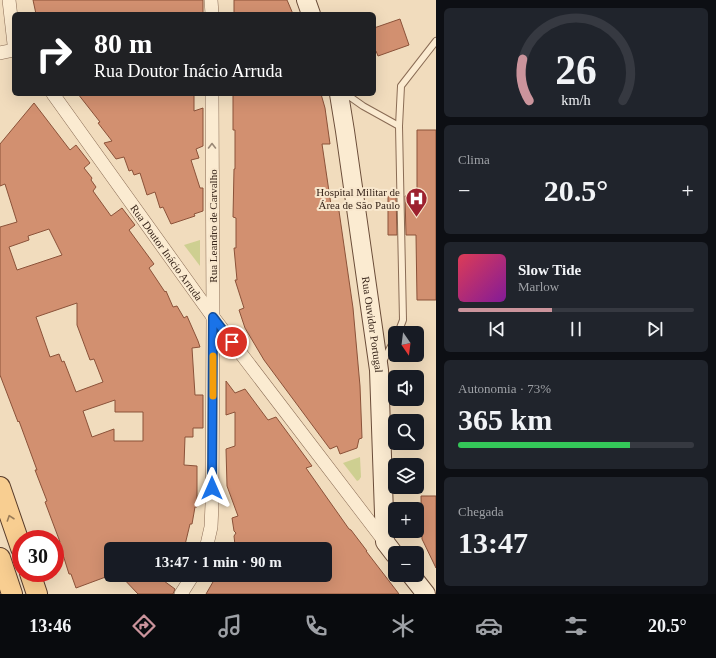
<!DOCTYPE html>
<html lang="pt">
<head>
<meta charset="utf-8">
<style>
  body { margin:0; font-family:Georgia,serif; background:#20242c; color:#f1f3f6; height:100vh; display:flex; flex-direction:column; font-size:15px; white-space:nowrap }
  * { box-sizing:border-box; margin:0 }
  p { font-size:13px; color:#9ea1a6 }
  .icon { flex:none; width:22px; height:22px; fill:none; stroke:currentColor; stroke-width:2; stroke-linecap:round; stroke-linejoin:round }
  .map { position:relative; flex:1; overflow:hidden }
  .panel { display:flex; flex-direction:column; gap:8px; padding:8px; background:#0d0f14; width:280px }
  .panel>* { flex:none }
  .top-card { position:absolute; left:12px; top:12px; width:364px; height:84px; border-radius:6px; box-shadow:0 4px 16px #0002; background:#202124; color:#fff; overflow:hidden }
  .needle { width:26px; rotate:166deg }
  .buttons { position:absolute; left:388px; top:326px; display:grid; gap:8px }
  .buttons a { display:grid; place-items:center; width:36px; height:36px; border-radius:6px; background:#171b24; box-shadow:0 4px 16px #0002; font-size:20px }
  .speed { position:absolute; left:12px; top:530px; display:flex; gap:8px; font-size:20px; font-weight:700; text-align:center }
  .speed>* { display:grid; place-content:center; width:52px; height:52px; border-radius:50%; background:#171b24; box-shadow:0 4px 16px #0002; line-height:1 }
  .speed .limit { border:6px solid #d22; background:#fff; color:#111 }
  .pin { position:absolute; display:grid; place-items:center; width:34px; height:34px; color:#fff; margin:-17px; border:2px solid #fff; border-radius:50%; box-shadow:0 1px 4px #0007 }
  .me { position:absolute; width:44px; margin:-22px; rotate:0deg; stroke-linejoin:round; filter:drop-shadow(0 0 3px #0008) }
  .turn { display:flex; align-items:center; gap:14px; height:84px; padding:0 16px; font-size:18px }
  .turn .icon { width:52px; height:52px; stroke-width:2.5 }
  .turn b { display:block; font-size:28px; line-height:34px }
  .big { font-size:30px; font-weight:800; line-height:1.1 }
  .panel .widget { flex:1; display:flex; flex-direction:column; justify-content:center; gap:6px; min-width:0; padding:0 14px; border-radius:6px; background:#20242c }
  .panel .dial { align-items:center; gap:0 }
  .dial svg { height:104px; overflow:visible; fill:none; stroke:#363941; stroke-width:7; stroke-linecap:round; text-anchor:middle }
  .dial text { fill:#f1f3f6; stroke:none }
  .song { display:flex; align-items:center; gap:12px }
  .cover { width:48px; height:48px; border-radius:6px; background:linear-gradient(135deg,hsl(350 70% 55%),hsl(290 70% 35%)) }
  .played { height:4px; border-radius:2px; background:linear-gradient(90deg,#cb949c 40%,#363941 40%) }
  .keys { display:flex; justify-content:space-around; direction:ltr }
  .heat { display:flex; justify-content:space-between; align-items:center; font-size:22px; direction:ltr }
  .charge { height:6px; border-radius:3px; background:linear-gradient(90deg,#34c759 73%,#363941 0) }
  .trip { position:absolute; left:104px; top:542px; width:228px; height:40px; border-radius:6px; background:#171b24; box-shadow:0 4px 16px #0002; font-weight:800; line-height:40px; text-align:center }
  .tab-bar { display:flex; height:64px; justify-content:space-around; align-items:center; background:#090b0e; color:#9ea1a6 }
  .tab-bar .icon { width:28px; height:28px }
  .tab-bar .active { color:#cb949c }
  .tab-bar b { font-size:18px; color:#f1f3f6 }
  main { display:flex; flex:1; min-height:0 }
  .map>svg:first-child { display:block }
  .green { fill:#cecf91 }
  .building { fill:#d29070; stroke:#8b5239; fill-rule:evenodd }
  .lines { fill:none; stroke-linecap:round; stroke-linejoin:round }
  .lane-casing { stroke:#8a6c55; stroke-width:8 }
  .street-casing { stroke:#8a6c55; stroke-width:14 }
  .secondary-casing { stroke:#6b4d39; stroke-width:20 }
  .primary-casing { stroke:#573b2a; stroke-width:22 }
  .lane { stroke:#fbebd1; stroke-width:6 }
  .street { stroke:#fbebd1; stroke-width:13 }
  .secondary { stroke:#fbebd1; stroke-width:18 }
  .primary { stroke:#f8ce91; stroke-width:20 }
  .oneway { stroke:#9a8876 }
  .oneway2 { stroke:#987a56 }
  .route-casing { stroke:#114b97; stroke-width:10 }
  .route { stroke:#1a73e8; stroke-width:7 }
  .slow { stroke:#f59e0b; stroke-width:7 }
  .labels { text-anchor:middle; dominant-baseline:central; stroke-width:4; stroke-linejoin:round; paint-order:stroke }
  .poi-label { font-size:11px; fill:#38261b; stroke:#f8e7cd; text-anchor:end }
  .street-label { font-size:11px; fill:#38261b; stroke:#f8e7cd }
</style>
</head>
<body>
<main>
<div class="map">
<svg width="436" height="594" viewBox="0 0 436 594">
  <rect width="100%" height="100%" fill="#f1dcbd"/>
  <g class="green">
    <path d="M200 240V266L184 245Z"/>
    <path d="M360 457 361 477 359 480 357 481 343 463Z"/>
  </g>
  <g class="building">
    <path d="M33 0H203V14H36Z"/>
    <path d="M234 0H287L293 14H234Z"/>
    <path d="M400 19 409 45 378 56 376 51 374 52V28Z"/>
    <path d="M78 94H194V111L203 108V146L196 149 199 158 191 160 200 188H203V211L194 214 195 216 171 224 163 207 160 208 155 192 147 195 140 173 134 175 132 170 129 171 124 157 116 159 104 143 112 141 98 123 100 122Z"/>
    <path d="M233 94H321L325 108 330 144H322L331 205 338 204 353 308 360 386 362 438 359 439 357 448 340 454 337 446 330 449 264 360 245 328 239 310 244 308 235 280H237L234 248H236V218L233 217 234 169H235V130H233Z"/>
    <path d="M34 103 70 150 76 145 90 163 84 168 92 178 91 180 96 187 93 191 111 216 122 208 135 225 129 230 154 264 149 268 165 292 166 291 173 307 177 306 184 318 187 316 198 341 200 347 192 348 195 395H203V428H193V437H185L184 465 197 466V507H195L192 524H190L184 549H111V575L76 588 71 574H69L59 542H60L45 502 47 501 35 470H37L19 421 18 422 0 375V227L17 222 5 184 0 186V144ZM49 229 62 255 17 270 9 247 29 240 28 236ZM77 303V325L90 360 94 359 103 382 76 392 64 361 62 362 59 354 50 357 36 317ZM115 400V412H143V441H114V429L92 437 83 411Z"/>
    <path d="M417 130H436V300H417L416 235H406L405 196H417Z"/>
    <path d="M388 196H396L397 235H388Z"/>
    <path d="M226 381 235 393 245 389 268 420 276 417 312 466 306 468 349 529 351 530 367 551H366L399 594H206L217 575H325V549H233L235 545 234 536 236 533 234 531 232 518 238 516 227 486 226 449 235 446V412L226 415Z"/>
    <path d="M421 496H436V568L422 539Z"/>
    <path d="M120 575H168L164 581 175 589 173 594H138Z"/>
  </g>
  <g class="lines">
    <defs>
      <g id="lane">
        <path d="M346 94 363 106 399 126 403 320 398 333"/>
        <path d="M399 126 401 86 436 41"/>
        <path d="M382 363 395 339"/>
      </g>
      <g id="street">
        <path d="M9 0 14 44"/>
        <path d="M211 0 212 14"/>
        <path d="M0 53 14 50"/>
        <path id="s1" d="M53 94 213 317 385 542"/>
        <path d="M206 549 211 527 212 504 213 317 212 94"/>
        <path d="M181 594 193 575"/>
      </g>
      <g id="secondary">
        <path d="M306 0 311 14"/>
        <path id="s2" d="M339 94 345 131 379 370 385 542 395 555"/>
        <path d="M411 575 426 594"/>
      </g>
      <g id="primary">
        <path d="M0 487 21 548"/>
        <path d="M0 558 12 594"/>
        <path d="M30 573 37 594"/>
      </g>
    </defs>
    <use href="#lane" class="lane-casing"/>
    <use href="#street" class="street-casing"/>
    <use href="#secondary" class="secondary-casing"/>
    <use href="#primary" class="primary-casing"/>
    <use href="#lane" class="lane"/>
    <use href="#street" class="street"/>
    <use href="#secondary" class="secondary"/>
    <use href="#primary" class="primary"/>
  </g>
  <defs><path id="oneway-chevron" d="M-2-3.5L2.5 0L-2 3.5" fill="none" stroke-width="1.6" stroke-linecap="round" stroke-linejoin="round"/></defs>
  <use class="oneway" href="#oneway-chevron" transform="translate(212 146) rotate(-90)"/>
  <use class="oneway2" href="#oneway-chevron" transform="translate(10 518) rotate(-109)"/>
  <g class="lines">
    <defs>
      <path id="route" d="M212 488 213 317 232 342"/>
    </defs>
    <use href="#route" class="route-casing"/>
    <use href="#route" class="route"/>
    <path class="slow" d="M213 396V356"/>
  </g>
  <defs>
    <symbol id="hospital-pin" viewBox="-11 -11 22 30"><path d="M0 17L-7.5 6A9.5 9.5 0 1 1 7.5 6Z" fill="#9d212e" stroke="#f8e7cd"/><path d="M-5-5h3v3.5h4V-5h3V5h-3V1.5h-4V5h-3Z" fill="#fff"/></symbol>
  </defs>
  <g fill-rule="evenodd">
    <use href="#hospital-pin" x="404" y="186" width="25" height="34"/>
  </g>
  <g class="labels">
    <g class="poi-label">
      <text x="400" y="192">Hospital Militar de<tspan x="400" dy="13">Área de São Paulo</tspan></text>
    </g>
    <g class="street-label">
      <text transform="translate(213 226) rotate(-90)">Rua Leandro de Carvalho</text>
      <text stroke="none"><textPath href="#s1" startOffset="195">Rua Doutor Inácio Arruda</textPath></text>
      <text stroke="none"><textPath href="#s2" startOffset="233">Rua Ouvidor Portugal</textPath></text>
    </g>
  </g>
</svg>
<div class="buttons">
<a><svg class="needle" viewBox="-14 -14 28 28"><path d="M0-13l5 13h-10z" fill="#e53935"/><path d="M0 13l5-13h-10z" fill="#9ea1a6"/></svg></a>
<a><svg class="icon" aria-label="sound" viewBox="0 0 24 24"><path d="M4 9h4l5-4v14l-5-4H4zM17 9q2 3 0 6"/></svg></a>
<a><svg class="icon" aria-label="search" viewBox="0 0 24 24"><circle cx="10" cy="10" r="6"/><path d="M15 15l6 6"/></svg></a>
<a><svg class="icon" aria-label="layers" viewBox="0 0 24 24"><path d="M12 4l9 5-9 5-9-5zM3 14l9 5 9-5"/></svg></a>
<a>+</a>
<a>−</a>
</div>
<div class="speed"><div class="limit">30</div></div>
<div class="pin" style="left:232px;top:342px;background:#d93025"><svg class="icon" aria-label="arrive" viewBox="0 0 24 24"><path d="M6 21V4h12l-3 4 3 4H6"/></svg></div>
<svg class="me" style="left:212px;top:488px" viewBox="-20 -20 40 40"><path d="M0-17L14 15 0 8-14 15z" fill="#1a73e8" stroke="#fff" stroke-width="4"/></svg>
<div class="trip">13:47 · 1 min · 90 m</div>
<div class="top-card">
<div class="turn"><svg class="icon" aria-label="right" viewBox="0 0 24 24"><path d="M7 20v-9h11M14 6l5 5-5 5"/></svg><div><b>80 m</b>Rua Doutor Inácio Arruda</div></div>
</div>
</div>
<section class="panel">
<div class="widget dial"><svg viewBox="0 0 100 80">
<path d="M14 69A42 42 0 1 1 86 69"/>
<path d="M14 69A42 42 0 0 1 9 37" stroke="#cb949c"/>
<text x="50" y="56" font-size="32" font-weight="700">26</text>
<text x="50" y="72" font-size="11">km/h</text>
</svg></div>
<div class="widget"><p>Clima</p>
<div class="heat"><a>−</a><b class="big">20.5°</b><a>+</a></div>
</div>
<div class="widget">
<div class="song"><i class="cover"></i><div><b>Slow Tide</b><p>Marlow</p></div></div>
<div class="played"></div>
<div class="keys"><svg class="icon" aria-label="previous" viewBox="0 0 24 24"><path d="M18 5L8 12l10 7zM5 5v14"/></svg><svg class="icon" aria-label="pause" viewBox="0 0 24 24"><path d="M8 5v14M16 5v14"/></svg><svg class="icon" aria-label="next" viewBox="0 0 24 24"><path d="M6 5l10 7-10 7zM19 5v14"/></svg></div>
</div>
<div class="widget"><p>Autonomia · 73%</p><b class="big">365 km</b><div class="charge"></div></div>
<div class="widget"><p>Chegada</p><b class="big">13:47</b></div>
</section>
</main>
<nav class="tab-bar">
<b>13:46</b>
<svg class="icon active" aria-label="directions" viewBox="0 0 24 24"><path d="M12 3l9 9-9 9-9-9zM9 14v-3h6M13 9l2 2-2 2"/></svg>
<svg class="icon" aria-label="music" viewBox="0 0 24 24"><path d="M9 18V5l10-2v13"/><circle cx="6" cy="18" r="3"/><circle cx="16" cy="16" r="3"/></svg>
<svg class="icon" aria-label="phone" viewBox="0 0 24 24"><path d="M5 4h4l2 5-3 2q2 4 5 5l2-3 5 2v4C11 20 4 13 5 4z"/></svg>
<svg class="icon" aria-label="climate" viewBox="0 0 24 24"><path d="M12 3v18M4 7l16 10M4 17L20 7"/></svg>
<svg class="icon" aria-label="car" viewBox="0 0 24 24"><path d="M5 17H2v-5l4-1 3-4h7l3 4 3 1v5h-3M9 17h6M6 11h13"/><circle cx="7" cy="17" r="2"/><circle cx="17" cy="17" r="2"/></svg>
<svg class="icon" aria-label="filters" viewBox="0 0 24 24"><path d="M4 7h16M4 17h16"/><circle cx="9" cy="7" r="2"/><circle cx="15" cy="17" r="2"/></svg>
<b>20.5°</b>
</nav>
</body>
</html>
